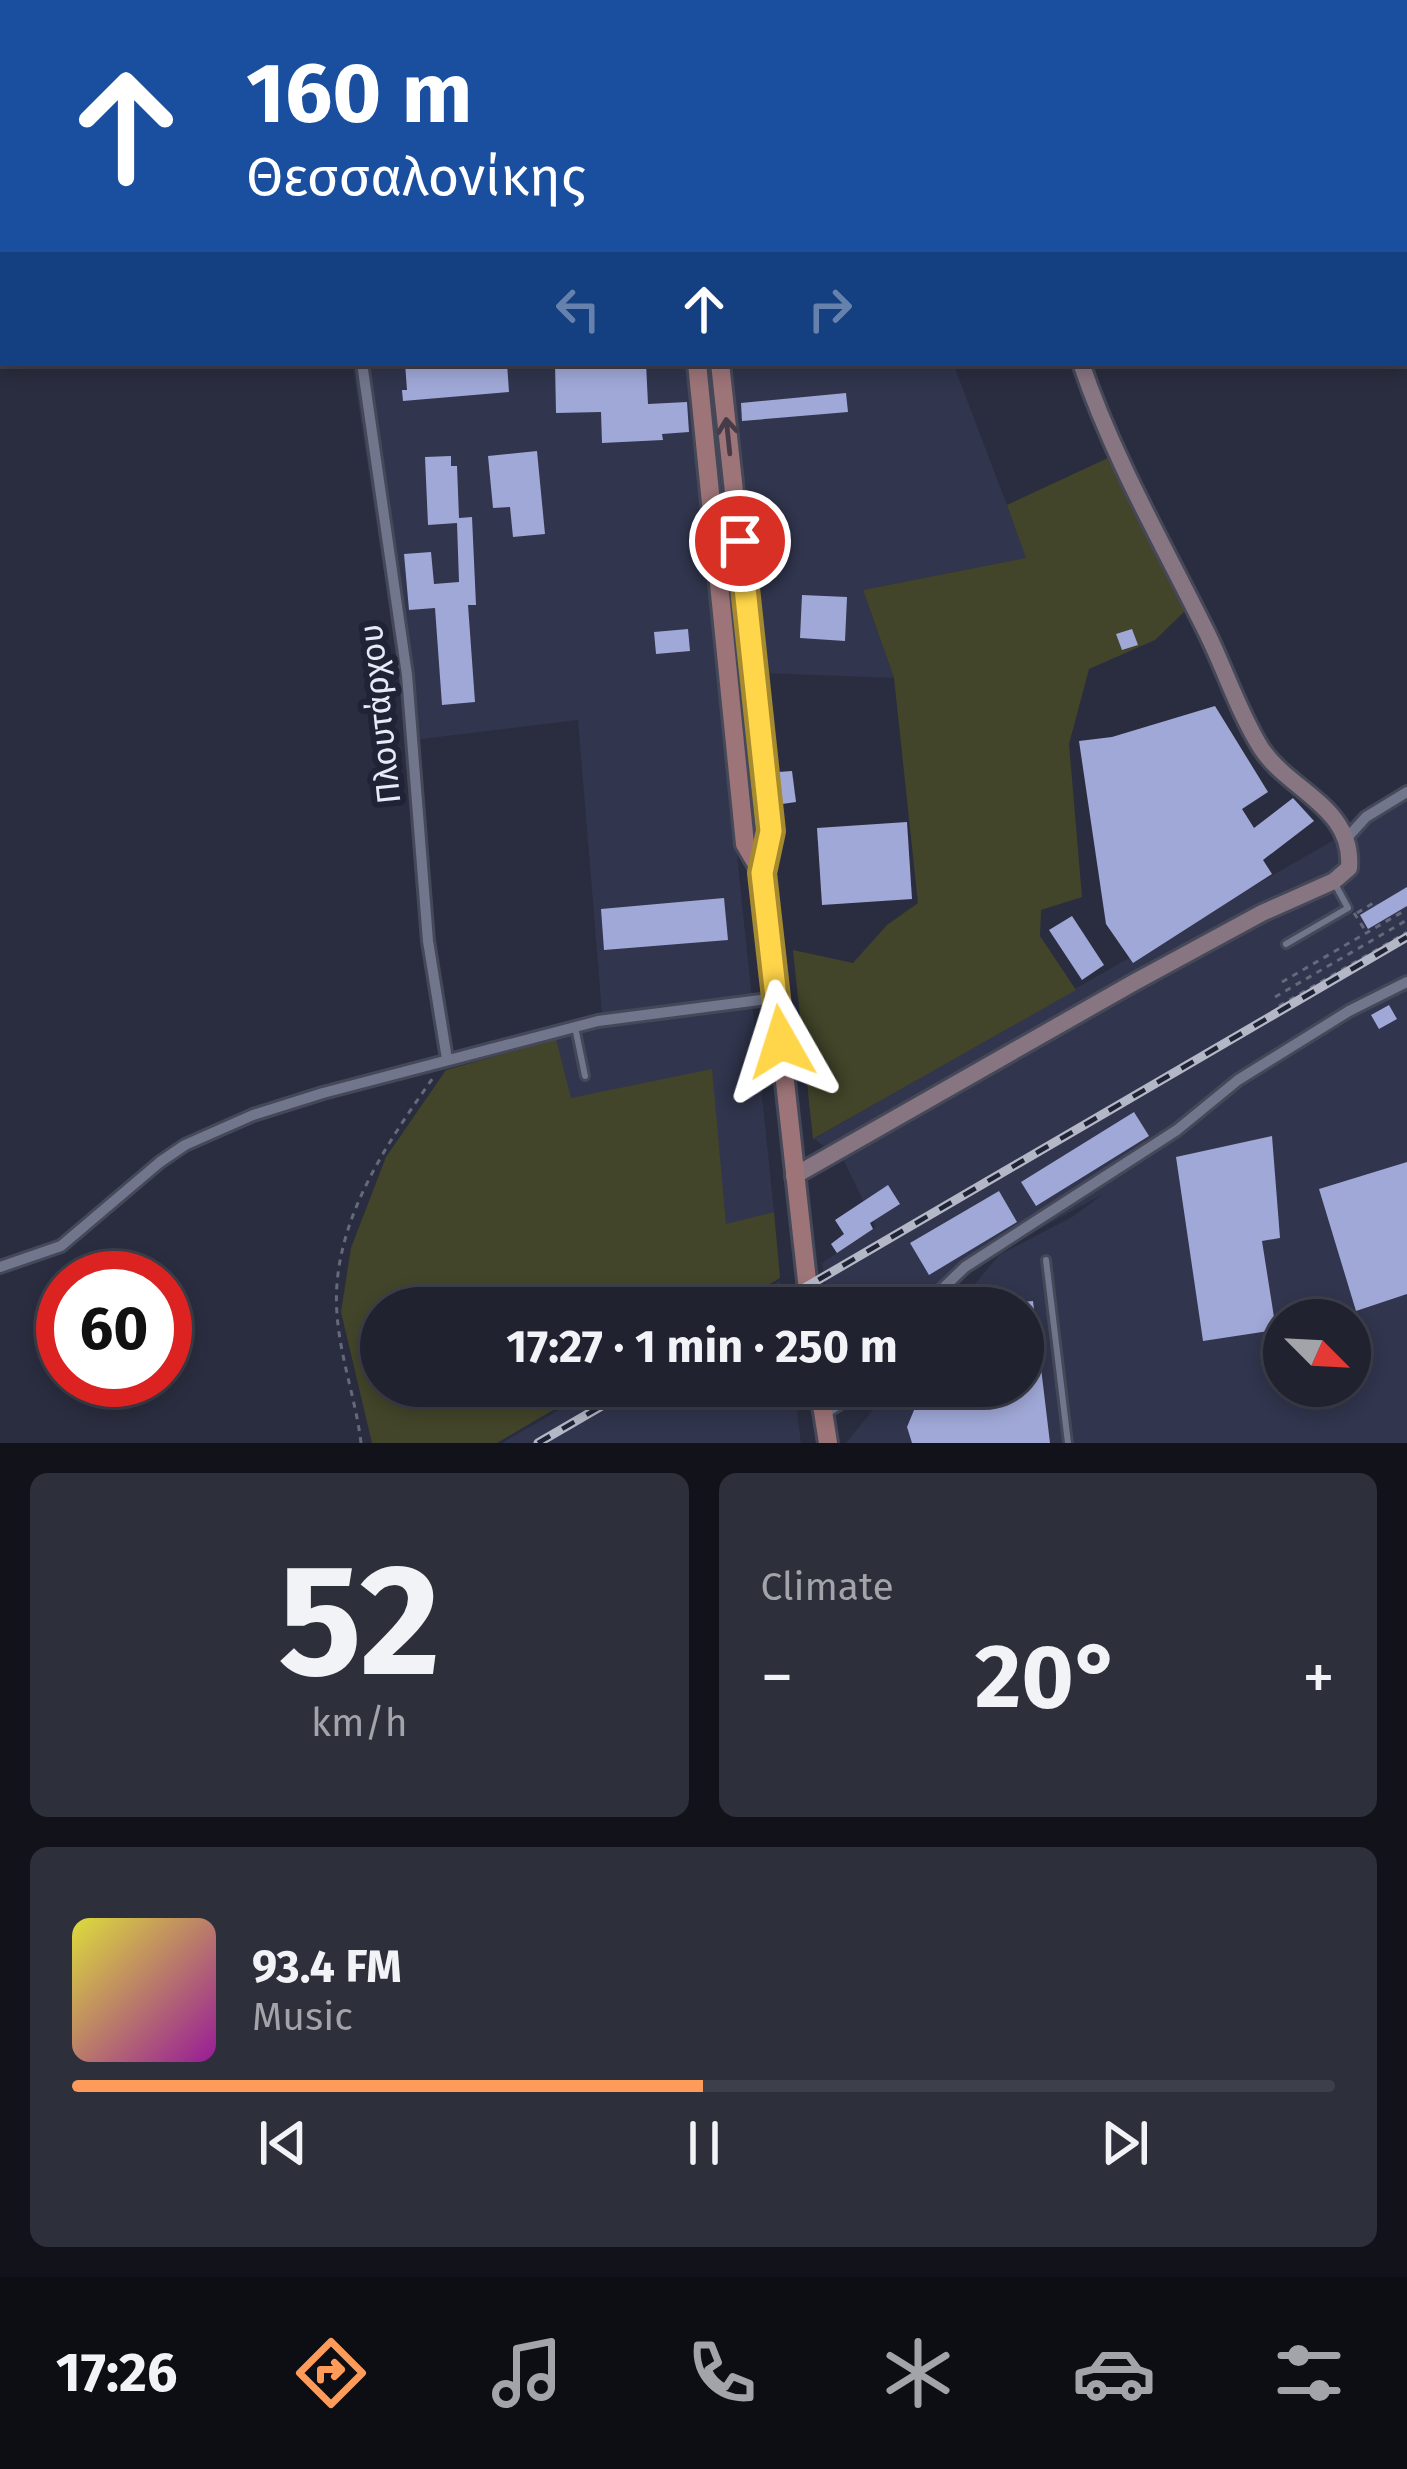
<!DOCTYPE html>
<html lang="en">
<head>
<meta charset="utf-8">
<style>
  body { margin:0; font-family:"Fira Sans",sans-serif; background:#2d2f3b; color:#f1f3f6; height:100vh; display:flex; flex-direction:column; font-size:45px; white-space:nowrap }
  * { box-sizing:border-box; margin:0 }
  p { font-size:39px; color:#a2a4aa }
  .icon { flex:none; width:66px; height:66px; fill:none; stroke:currentColor; stroke-width:2; stroke-linecap:round; stroke-linejoin:round }
  .map { position:relative; height:1443px; overflow:hidden }
  .drawer { display:flex; flex-direction:column; gap:30px; padding:30px; background:#12131a; flex:1 }
  .drawer>* { flex:none }
  .guide { position:absolute; left:0px; top:0px; width:1407px; height:366px; box-shadow:0 6px 18px #0003,0 0 0 3px #3d3f4b; background:#1a4fa0; color:#fff; overflow:hidden }
  .needle { width:78px; rotate:114deg }
  .fabs { position:absolute; left:1263px; top:1299px; display:grid; gap:24px }
  .fabs a { display:grid; place-items:center; width:108px; height:108px; border-radius:50%; background:#20222f; box-shadow:0 6px 18px #0003,0 0 0 3px #3d3f4b; font-size:60px }
  .speed { position:absolute; left:36px; top:1251px; display:flex; gap:24px; font-size:60px; font-weight:700; text-align:center }
  .speed>* { display:grid; place-content:center; width:156px; height:156px; border-radius:50%; background:#20222f; box-shadow:0 6px 18px #0003,0 0 0 3px #3d3f4b; line-height:1 }
  .speed .limit { border:18px solid #d22; background:#fff; color:#111 }
  .pin { position:absolute; display:grid; place-items:center; width:102px; height:102px; color:#fff; margin:-51px; border:6px solid #fff; border-radius:50%; box-shadow:0 3px 12px #0007 }
  .me { position:absolute; width:132px; margin:-66px; rotate:354deg; stroke-linejoin:round; filter:drop-shadow(0 0 9px #0008) }
  .turn { display:flex; align-items:center; gap:42px; height:252px; padding:0 48px; font-size:54px }
  .turn .icon { width:156px; height:156px; stroke-width:2.5 }
  .turn b { display:block; font-size:84px; line-height:102px }
  .lanes { display:flex; align-items:center; height:114px; padding:0 48px; background:#0003; justify-content:center; gap:60px; direction:ltr }
  .lanes .off { opacity:.35 }
  .big { font-size:90px; font-weight:700; line-height:1.1 }
  .drawer .widget { flex:1; display:flex; flex-direction:column; justify-content:center; gap:18px; min-width:0; padding:0 42px; border-radius:18px; background:#2d2f3b }
  .drawer .dial { align-items:center; gap:0 }
  .dial b { font-size:156px; line-height:1 }
  .song { display:flex; align-items:center; gap:36px }
  .cover { width:144px; height:144px; border-radius:18px; background:linear-gradient(135deg,hsl(60 70% 55%),hsl(300 70% 35%)) }
  .played { height:12px; border-radius:6px; background:linear-gradient(90deg,#ff9b5a 50%,#3d3f4b 50%) }
  .keys { display:flex; justify-content:space-around; direction:ltr }
  .heat { display:flex; justify-content:space-between; align-items:center; font-size:66px; direction:ltr }
  .drawer .tiles { flex:1; display:grid; gap:30px; grid-template-columns:1fr 1fr }
  .widget:last-child { grid-column:span 2 }
  .trip { position:absolute; left:360px; top:1287px; width:684px; height:120px; border-radius:60px; background:#20222f; box-shadow:0 6px 18px #0003,0 0 0 3px #3d3f4b; font-weight:700; line-height:120px; text-align:center }
  .dock { display:flex; height:192px; justify-content:space-around; align-items:center; background:#0d0e13; color:#a2a4aa }
  .dock .icon { width:84px; height:84px }
  .dock .on { color:#ff9b5a }
  .dock b { font-size:54px; color:#f1f3f6 }
  .map>svg:first-child { display:block }
  .built { fill:#31354d; fill-rule:evenodd }
  .green { fill:#424529 }
  .building { fill:#a0a8d7 }
  .lines { fill:none; stroke-linecap:round; stroke-linejoin:round }
  .lane-casing { stroke:#454858; stroke-width:12 }
  .street-casing { stroke:#454858; stroke-width:16 }
  .secondary-casing { stroke:#454858; stroke-width:22 }
  .primary-casing { stroke:#454858; stroke-width:24 }
  .path { stroke:#666979; stroke-width:3; stroke-dasharray:6 6; stroke-linecap:butt }
  .lane { stroke:#72768c; stroke-width:6 }
  .street { stroke:#72768c; stroke-width:10 }
  .secondary { stroke:#887582; stroke-width:16 }
  .primary { stroke:#9d7478; stroke-width:18 }
  .rail-casing { stroke:#b4b7c5; stroke-width:9 }
  .rail { stroke:#202335; stroke-width:4.5; stroke-dasharray:14; stroke-linecap:butt }
  .oneway { stroke:#463b49 }
  .route-casing { stroke:#a68a30; stroke-width:30 }
  .route { stroke:#ffd54a; stroke-width:21 }
  .labels { text-anchor:middle; dominant-baseline:central; stroke-width:12; stroke-linejoin:round; paint-order:stroke }
  .street-label { font-size:33px; fill:#e8ebf7; stroke:#202335 }
</style>
</head>
<body>
<div class="map">
<svg width="1407" height="1443" viewBox="0 0 1407 1443">
  <rect width="100%" height="100%" fill="#2a2d3f"/>
  <g class="built">
    <path d="M352 363H686L774 1212 726 1225 570 1098 552 1026 602 1013 578 720 406 741 400 678Z"/>
    <path d="M726 363H953L1027 558 863 590 894 678 759 673Z"/>
    <path d="M1407 798V1443H846L892 1386H1023V1308H955L999 1255 1072 1217 1103 1194 937 1285 925 1308H830L822 1263 876 1227 844 1161 814 1139ZM1284 1320H1350V1386H1284Z"/>
    <path d="M780 1281 784 1308H733Z"/>
    <path d="M600 1386H794L801 1443H502Z"/>
  </g>
  <g class="green">
    <path d="M1108 458 1186 610 1155 640 1089 669 1069 744 1082 897 1041 910 1040 936 1076 990 813 1139 793 950 853 963 887 925 918 903 894 678 863 590 1026 558 1007 505Z"/>
    <path d="M556 1039 571 1098 712 1069 726 1224 774 1212 780 1278 728 1308H381V1386H594L497 1443H372L341 1312 351 1248 386 1157 446 1070Z"/>
  </g>
  <g class="building">
    <path d="M405 363H507L509 392 403 401 402 390H407Z"/>
    <path d="M555 363H577L578 367 646 363 648 404 687 402 689 432 662 434 663 440 602 443 601 412 556 413Z"/>
    <path d="M846 393 848 412 742 421 741 403Z"/>
    <path d="M537 451 545 534 513 537 510 507 493 508 488 456Z"/>
    <path d="M451 456V466H457L459 518 472 517 476 605H468L475 702 442 705 435 608 409 610 404 554 431 552 434 584 459 582 457 523 428 525 425 457Z"/>
    <path d="M802 595 847 597 845 641 800 638Z"/>
    <path d="M688 629 690 651 656 654 654 632Z"/>
    <path d="M1132 629 1138 645 1122 650 1116 634Z"/>
    <path d="M1215 706 1268 792 1242 809 1254 828 1293 798 1314 821 1263 860 1272 874 1133 963 1106 924 1079 741 1112 737Z"/>
    <path d="M792 771 796 802 782 804 778 772Z"/>
    <path d="M907 822 912 899 822 905 817 828Z"/>
    <path d="M1407 887V906L1368 929 1360 915Z"/>
    <path d="M724 898 728 940 604 950 601 909Z"/>
    <path d="M1072 916 1104 965 1082 980 1049 930Z"/>
    <path d="M1389 1005 1397 1019 1379 1029 1371 1015Z"/>
    <path d="M1134 1112 1149 1136 1036 1206 1021 1182Z"/>
    <path d="M1272 1136 1280 1238 1262 1241 1276 1330 1203 1341 1176 1157Z"/>
    <path d="M1407 1162V1294L1356 1311 1319 1189Z"/>
    <path d="M888 1185 900 1204 870 1223 873 1229 837 1253 831 1244 844 1234 835 1220Z"/>
    <path d="M999 1191 1017 1222 929 1275 910 1243Z"/>
    <path d="M1033 1301 1050 1443H912L907 1427 924 1386H1023V1302Z"/>
  </g>
  <g class="lines">
    <defs>
      <g id="lane">
        <path d="M1286 944 1348 908 1335 884"/>
        <path d="M575 1027 585 1076"/>
        <path d="M1046 1260 1068 1443"/>
      </g>
      <g id="street">
        <path d="M303 0 304 3"/>
        <path d="M1096 0 1097 3"/>
        <path d="M1256 0 1257 3"/>
        <path d="M1186 3 1202 0"/>
        <path d="M1404 184 1407 183"/>
        <path d="M362 363 407 675 428 941 447 1059"/>
        <path d="M1346 839 1366 817 1407 792"/>
        <path d="M0 1267 61 1246 160 1162 185 1145 253 1115 323 1093 598 1021 776 998"/>
        <path d="M929 1308 938 1293 965 1267 1177 1130 1238 1080 1349 1011 1407 982"/>
        <path d="M822 1415 866 1386"/>
      </g>
      <g id="secondary">
        <path d="M913 0 915 3"/>
        <path d="M794 1176 1133 983 1262 913 1334 881 1349 868C1354 807 1289 791 1261 748 1238 711 1225 669 1206 631 1162 542 1113 458 1081 363"/>
      </g>
      <g id="primary">
        <path d="M658 0 659 3"/>
        <path d="M681 0V3"/>
        <path d="M697 363 745 844 762 873"/>
        <path d="M720 363 771 831 762 873 810 1308"/>
        <path d="M819 1386 828 1443"/>
      </g>
    </defs>
    <use href="#lane" class="lane-casing"/>
    <use href="#street" class="street-casing"/>
    <use href="#secondary" class="secondary-casing"/>
    <use href="#primary" class="primary-casing"/>
    <g class="path">
      <path d="M0 50 3 53"/>
      <path d="M0 318 3 317"/>
      <path d="M1354 913 1365 930"/>
      <path d="M1357 913 1375 902 1376 905"/>
      <path d="M1282 982 1404 911"/>
      <path d="M1275 997 1407 920"/>
      <path d="M1279 1006 1407 932"/>
      <path d="M361 1443C356 1400 340 1358 337 1314 330 1225 387 1143 435 1075"/>
    </g>
    <use href="#lane" class="lane"/>
    <use href="#street" class="street"/>
    <use href="#secondary" class="secondary"/>
    <use href="#primary" class="primary"/>
    <defs>
      <g id="rail">
        <path d="M770 1308 1407 937"/>
        <path d="M538 1443 636 1386"/>
      </g>
    </defs>
    <use href="#rail" class="rail-casing"/>
    <use href="#rail" class="rail"/>
  </g>
  <defs><path id="oneway-shaft" d="M-6 0H5M1.5-3L5.5 0L1.5 3" fill="none" stroke-width="1.6" stroke-linecap="round" stroke-linejoin="round" transform="scale(3)"/></defs>
  <use class="oneway" href="#oneway-shaft" transform="translate(728 436) rotate(-96)"/>
  <g class="lines">
    <defs>
      <path id="route" d="M740 541 771 831 762 873 781 1042"/>
    </defs>
    <use href="#route" class="route-casing"/>
    <use href="#route" class="route"/>
  </g>
  <g class="labels">
    <g class="street-label">
      <text transform="translate(380 714) rotate(-96)">Πλουτάρχου</text>
    </g>
  </g>
</svg>
<div class="fabs">
<a><svg class="needle" viewBox="-14 -14 28 28"><path d="M0-13l5 13h-10z" fill="#e53935"/><path d="M0 13l5-13h-10z" fill="#a2a4aa"/></svg></a>
</div>
<div class="speed"><div class="limit">60</div></div>
<div class="pin" style="left:740px;top:541px;background:#d93025"><svg class="icon" aria-label="arrive" viewBox="0 0 24 24"><path d="M6 21V4h12l-3 4 3 4H6"/></svg></div>
<svg class="me" style="left:781px;top:1042px" viewBox="-20 -20 40 40"><path d="M0-17L14 15 0 8-14 15z" fill="#ffd54a" stroke="#fff" stroke-width="4"/></svg>
<div class="trip">17:27 · 1 min · 250 m</div>
<div class="guide">
<div class="turn"><svg class="icon" aria-label="ahead" viewBox="0 0 24 24"><path d="M12 20V5M6 11l6-6 6 6"/></svg><div><b>160 m</b>Θεσσαλονίκης</div></div>
<div class="lanes"><svg class="icon off" aria-label="left" viewBox="0 0 24 24"><path d="M17 20v-9H6M10 6l-5 5 5 5"/></svg><svg class="icon" aria-label="ahead" viewBox="0 0 24 24"><path d="M12 20V5M6 11l6-6 6 6"/></svg><svg class="icon off" aria-label="right" viewBox="0 0 24 24"><path d="M7 20v-9h11M14 6l5 5-5 5"/></svg></div>
</div>
</div>
<section class="drawer">
<div class="tiles">
<div class="widget dial"><b>52</b><p>km/h</p></div>
<div class="widget"><p>Climate</p>
<div class="heat"><a>−</a><b class="big">20°</b><a>+</a></div>
</div>
<div class="widget">
<div class="song"><i class="cover"></i><div><b>93.4 FM</b><p>Music</p></div></div>
<div class="played"></div>
<div class="keys"><svg class="icon" aria-label="previous" viewBox="0 0 24 24"><path d="M18 5L8 12l10 7zM5 5v14"/></svg><svg class="icon" aria-label="pause" viewBox="0 0 24 24"><path d="M8 5v14M16 5v14"/></svg><svg class="icon" aria-label="next" viewBox="0 0 24 24"><path d="M6 5l10 7-10 7zM19 5v14"/></svg></div>
</div>
</div>
</section>
<nav class="dock">
<b>17:26</b>
<svg class="icon on" aria-label="directions" viewBox="0 0 24 24"><path d="M12 3l9 9-9 9-9-9zM9 14v-3h6M13 9l2 2-2 2"/></svg>
<svg class="icon" aria-label="music" viewBox="0 0 24 24"><path d="M9 18V5l10-2v13"/><circle cx="6" cy="18" r="3"/><circle cx="16" cy="16" r="3"/></svg>
<svg class="icon" aria-label="phone" viewBox="0 0 24 24"><path d="M5 4h4l2 5-3 2q2 4 5 5l2-3 5 2v4C11 20 4 13 5 4z"/></svg>
<svg class="icon" aria-label="climate" viewBox="0 0 24 24"><path d="M12 3v18M4 7l16 10M4 17L20 7"/></svg>
<svg class="icon" aria-label="car" viewBox="0 0 24 24"><path d="M5 17H2v-5l4-1 3-4h7l3 4 3 1v5h-3M9 17h6M6 11h13"/><circle cx="7" cy="17" r="2"/><circle cx="17" cy="17" r="2"/></svg>
<svg class="icon" aria-label="filters" viewBox="0 0 24 24"><path d="M4 7h16M4 17h16"/><circle cx="9" cy="7" r="2"/><circle cx="15" cy="17" r="2"/></svg>
</nav>
</body>
</html>
